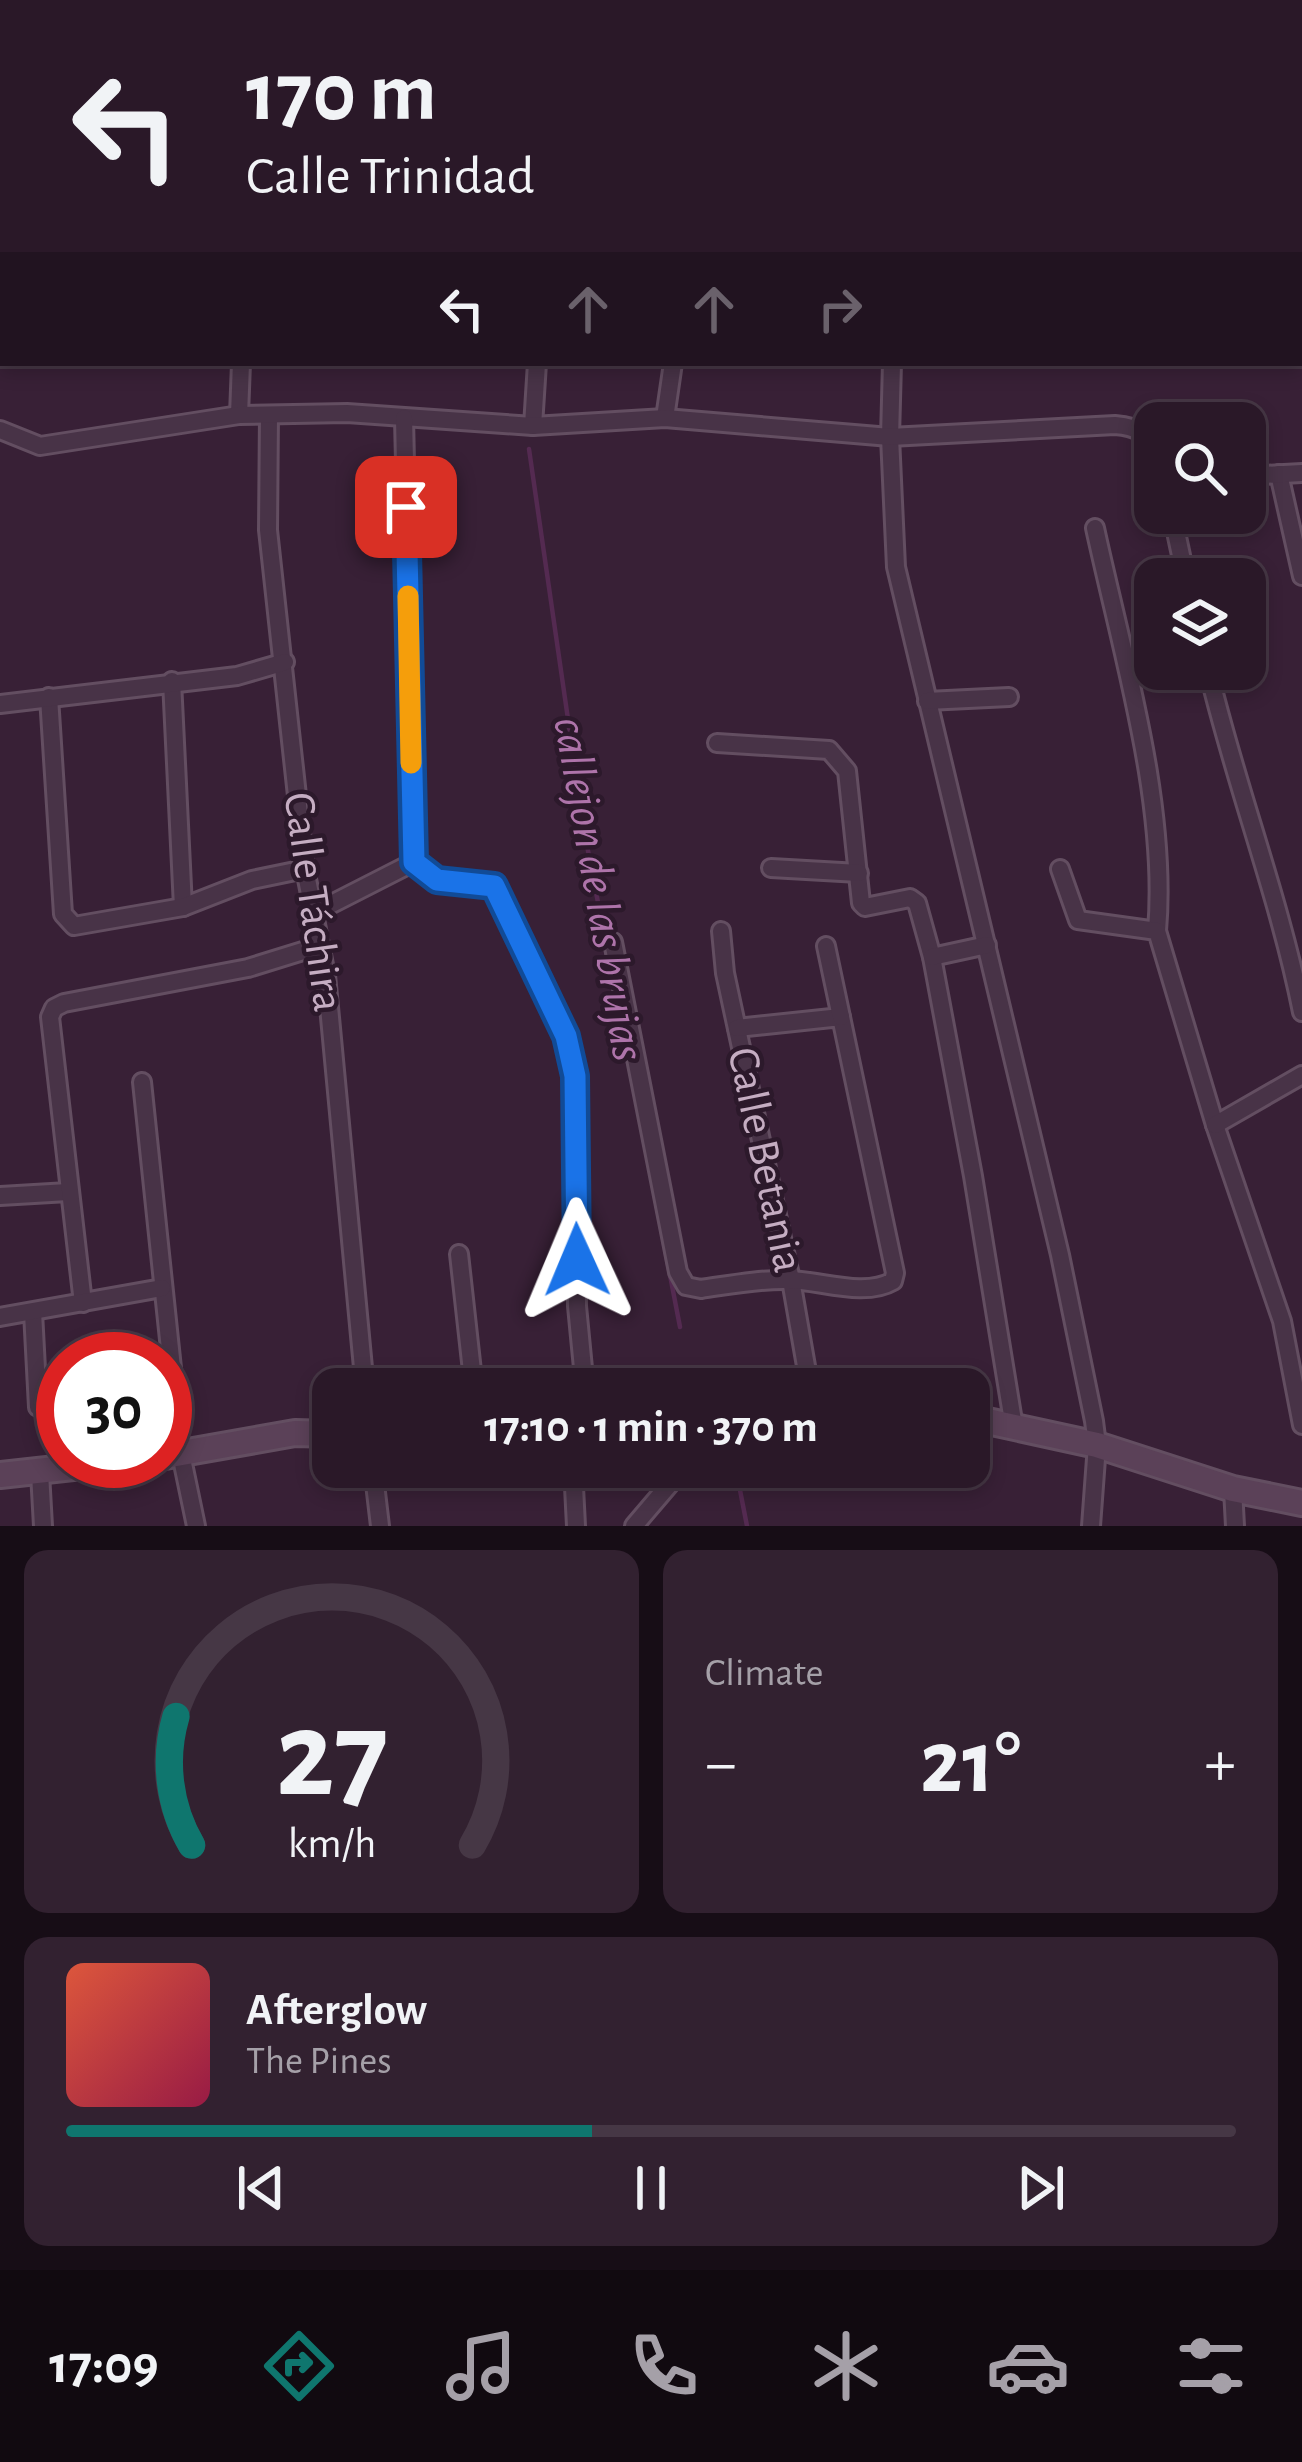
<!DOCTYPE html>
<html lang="en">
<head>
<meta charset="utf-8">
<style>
  body { margin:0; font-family:"Alegreya Sans",sans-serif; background:#322130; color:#f1f3f6; height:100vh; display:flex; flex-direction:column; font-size:45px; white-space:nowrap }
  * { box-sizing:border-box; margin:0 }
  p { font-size:39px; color:#a5a0a8 }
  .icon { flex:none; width:66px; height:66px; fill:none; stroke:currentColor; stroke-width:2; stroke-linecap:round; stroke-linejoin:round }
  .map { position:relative; height:1526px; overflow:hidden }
  .drawer { display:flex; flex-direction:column; gap:24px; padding:24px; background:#170d16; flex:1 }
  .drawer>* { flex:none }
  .top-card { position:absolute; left:0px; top:0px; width:1302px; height:366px; box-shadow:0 6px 18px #0003,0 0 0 3px #463745; background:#2a1828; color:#f1f3f6; overflow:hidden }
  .tools { position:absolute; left:1134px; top:402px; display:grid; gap:24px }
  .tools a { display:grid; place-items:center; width:132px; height:132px; border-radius:24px; background:#2a1828; box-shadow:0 6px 18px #0003,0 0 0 3px #463745; font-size:60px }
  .speed { position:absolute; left:36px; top:1332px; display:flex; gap:24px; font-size:60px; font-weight:700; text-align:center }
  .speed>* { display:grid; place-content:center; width:156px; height:156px; border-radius:50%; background:#2a1828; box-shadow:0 6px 18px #0003,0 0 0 3px #463745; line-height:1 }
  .speed .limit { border:18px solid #d22; background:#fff; color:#111 }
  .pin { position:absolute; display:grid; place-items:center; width:102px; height:102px; color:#fff; margin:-51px; border-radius:24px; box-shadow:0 6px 18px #0006 }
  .me { position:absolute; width:132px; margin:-66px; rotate:359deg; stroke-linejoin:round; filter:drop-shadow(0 0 9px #0008) }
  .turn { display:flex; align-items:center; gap:42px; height:252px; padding:0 48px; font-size:54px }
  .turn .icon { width:156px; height:156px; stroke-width:2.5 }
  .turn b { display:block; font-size:84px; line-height:102px }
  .lanes { display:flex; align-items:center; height:114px; padding:0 48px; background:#0003; justify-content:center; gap:60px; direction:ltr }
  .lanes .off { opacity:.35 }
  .big { font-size:90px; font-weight:700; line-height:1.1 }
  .drawer .widget { flex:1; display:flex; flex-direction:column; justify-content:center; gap:18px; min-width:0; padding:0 42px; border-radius:24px; background:#322130 }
  .drawer .dial { align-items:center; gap:0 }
  .dial svg { height:312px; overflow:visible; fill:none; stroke:#463745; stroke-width:7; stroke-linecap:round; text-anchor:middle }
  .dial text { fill:#f1f3f6; stroke:none }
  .song { display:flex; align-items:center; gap:36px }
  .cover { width:144px; height:144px; border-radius:18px; background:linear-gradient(135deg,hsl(10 70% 55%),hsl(340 70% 35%)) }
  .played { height:12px; border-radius:6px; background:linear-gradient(90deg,#0f766e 45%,#463745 45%) }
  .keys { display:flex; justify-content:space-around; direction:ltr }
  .heat { display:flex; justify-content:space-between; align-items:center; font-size:66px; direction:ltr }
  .drawer .tiles { flex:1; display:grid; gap:24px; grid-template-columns:1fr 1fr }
  .widget:last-child { grid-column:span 2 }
  .trip { position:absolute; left:312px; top:1368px; width:678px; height:120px; border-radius:24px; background:#2a1828; box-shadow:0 6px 18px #0003,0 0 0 3px #463745; font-weight:700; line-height:120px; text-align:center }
  .dock { display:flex; height:192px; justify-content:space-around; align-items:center; background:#110a10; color:#a5a0a8 }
  .dock .icon { width:84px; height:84px }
  .dock .active { color:#0f766e }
  .dock b { font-size:54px; color:#f1f3f6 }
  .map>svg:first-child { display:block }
  .green { fill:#3c344d }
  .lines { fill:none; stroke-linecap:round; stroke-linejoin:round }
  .stream { stroke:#542a51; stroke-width:4.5 }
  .street-casing { stroke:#634e61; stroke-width:22 }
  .secondary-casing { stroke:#634e61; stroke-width:30 }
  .street { stroke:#483347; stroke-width:16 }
  .secondary { stroke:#5b4158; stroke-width:24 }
  .route-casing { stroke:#114b97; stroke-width:30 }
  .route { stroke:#1a73e8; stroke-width:21 }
  .slow { stroke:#f59e0b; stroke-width:21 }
  .labels { text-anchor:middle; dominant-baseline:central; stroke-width:9; stroke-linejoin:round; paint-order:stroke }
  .street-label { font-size:45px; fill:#c5adc2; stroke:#2c192b }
  .water-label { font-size:48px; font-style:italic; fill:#ae74aa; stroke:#2c192b }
</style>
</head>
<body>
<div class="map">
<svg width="1302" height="1526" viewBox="0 0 1302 1526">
  <rect width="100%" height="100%" fill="#382036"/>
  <g class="green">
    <path d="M0 0H279L3 3V321Z"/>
    <path d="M1116 0H1302V308L1299 3Z"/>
  </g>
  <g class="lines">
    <g class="stream">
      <path d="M529 449 584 830 680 1327"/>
      <path d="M739 1485 747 1526"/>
    </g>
    <defs>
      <g id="street">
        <path d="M808 0V3"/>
        <path d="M1070 0 1071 3"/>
        <path d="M279 3V0"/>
        <path d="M630 3V0"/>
        <path d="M907 3V0"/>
        <path d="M892 363 890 437 896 567 1060 1255 1094 1421 1097 1445 1091 1526"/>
        <path d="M239 415 241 363"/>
        <path d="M269 415 268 530 305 869 326 975 365 1389"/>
        <path d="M665 418 673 363"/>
        <path d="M533 426 537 363"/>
        <path d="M0 430 40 446 239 415 347 413 533 426 665 418 890 437 1115 425C1140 427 1146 433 1155 456"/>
        <path d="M1279 474 1302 576"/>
        <path d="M1245 476 1302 473"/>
        <path d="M1172 513 1186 579"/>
        <path d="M1095 528C1122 653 1168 804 1157 931"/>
        <path d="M1208 669C1235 784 1279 896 1302 1012"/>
        <path d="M172 681 183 907"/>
        <path d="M49 697 63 914 74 926 183 907 252 880 305 869"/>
        <path d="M927 701 1009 697"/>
        <path d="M0 704 237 676 285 662"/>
        <path d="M717 743 829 750 847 771 861 903 865 907 910 898 917 903 932 957 973 1176 1014 1427"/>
        <path d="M414 862 438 880 494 886 566 1037 575 1076 577 1306 585 1389"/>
        <path d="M771 868 859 873"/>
        <path d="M1060 869 1078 920 1157 931 1215 1125 1282 1321 1302 1425"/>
        <path d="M314 913 414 862 404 418"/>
        <path d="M721 931 725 973 791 1280 810 1389"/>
        <path d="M613 942 678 1272 686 1286 701 1289C729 1285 759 1279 788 1280 819 1280 864 1298 893 1281L895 1273 841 1017 737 1028"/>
        <path d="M826 946 841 1017"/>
        <path d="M932 957 987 945"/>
        <path d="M142 1082 181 1454 196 1526"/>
        <path d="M1215 1125 1302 1075"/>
        <path d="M0 1196 68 1192"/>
        <path d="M459 1254 474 1389"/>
        <path d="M83 1303 50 1017 54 1008 64 1003 248 968 319 946"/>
        <path d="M33 1312 38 1407"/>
        <path d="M0 1317 162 1288"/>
        <path d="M373 1467 380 1526"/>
        <path d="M573 1467 576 1526"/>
        <path d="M40 1473 43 1526"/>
        <path d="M1233 1489 1235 1526"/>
        <path d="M634 1526 674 1479 676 1467"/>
      </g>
      <g id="secondary">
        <path d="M969 1417 1097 1445 1233 1489 1302 1503"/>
        <path d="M165 1456 295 1433 333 1434"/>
        <path d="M0 1475 128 1461"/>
      </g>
    </defs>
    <use href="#street" class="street-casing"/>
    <use href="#secondary" class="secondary-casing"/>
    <use href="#street" class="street"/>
    <use href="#secondary" class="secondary"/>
  </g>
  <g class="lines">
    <defs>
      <path id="route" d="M406 507 414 862 437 880 494 886 566 1036 575 1076 577 1260"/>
    </defs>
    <use href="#route" class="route-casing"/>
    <use href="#route" class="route"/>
    <path class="slow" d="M408 596 411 763"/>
  </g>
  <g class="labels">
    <g class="street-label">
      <text transform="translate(313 902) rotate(82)">Calle Táchira</text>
      <text transform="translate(765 1160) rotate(78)">Calle Betania</text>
    </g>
    <g class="water-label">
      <text transform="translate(598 889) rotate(80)">callejon de las brujas</text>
    </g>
  </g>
</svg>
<div class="tools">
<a><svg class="icon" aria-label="search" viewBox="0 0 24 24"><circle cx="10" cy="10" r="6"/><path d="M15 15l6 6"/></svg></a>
<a><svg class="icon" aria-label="layers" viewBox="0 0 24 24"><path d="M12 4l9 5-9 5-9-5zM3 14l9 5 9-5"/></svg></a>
</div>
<div class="speed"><div class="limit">30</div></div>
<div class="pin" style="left:406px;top:507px;background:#d93025"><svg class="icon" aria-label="arrive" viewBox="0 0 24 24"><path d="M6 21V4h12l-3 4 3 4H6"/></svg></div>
<svg class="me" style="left:577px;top:1260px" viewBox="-20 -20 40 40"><path d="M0-17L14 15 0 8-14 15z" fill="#1a73e8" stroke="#fff" stroke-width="4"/></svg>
<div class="trip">17:10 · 1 min · 370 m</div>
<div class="top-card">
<div class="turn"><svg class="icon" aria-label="left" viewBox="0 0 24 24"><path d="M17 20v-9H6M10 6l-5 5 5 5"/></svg><div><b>170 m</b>Calle Trinidad</div></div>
<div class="lanes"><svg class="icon" aria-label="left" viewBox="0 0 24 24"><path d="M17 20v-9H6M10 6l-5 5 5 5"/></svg><svg class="icon off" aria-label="ahead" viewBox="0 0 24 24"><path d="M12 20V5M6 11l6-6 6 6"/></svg><svg class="icon off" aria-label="ahead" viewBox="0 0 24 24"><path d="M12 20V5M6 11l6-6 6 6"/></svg><svg class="icon off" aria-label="right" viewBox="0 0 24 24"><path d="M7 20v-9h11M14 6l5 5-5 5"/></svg></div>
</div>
</div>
<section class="drawer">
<div class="tiles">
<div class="widget dial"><svg viewBox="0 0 100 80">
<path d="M14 69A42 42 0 1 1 86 69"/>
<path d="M14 69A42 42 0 0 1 10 36" stroke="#0f766e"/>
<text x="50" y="56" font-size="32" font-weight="700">27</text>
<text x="50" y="72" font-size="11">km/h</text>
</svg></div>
<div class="widget"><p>Climate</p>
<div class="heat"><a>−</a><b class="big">21°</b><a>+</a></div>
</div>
<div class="widget">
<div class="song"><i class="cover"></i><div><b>Afterglow</b><p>The Pines</p></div></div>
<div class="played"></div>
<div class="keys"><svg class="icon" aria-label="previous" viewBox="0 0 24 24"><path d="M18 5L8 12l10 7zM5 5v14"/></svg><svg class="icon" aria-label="pause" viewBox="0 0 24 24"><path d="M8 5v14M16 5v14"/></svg><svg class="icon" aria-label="next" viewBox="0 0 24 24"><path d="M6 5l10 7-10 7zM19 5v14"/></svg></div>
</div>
</div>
</section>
<nav class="dock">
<b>17:09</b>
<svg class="icon active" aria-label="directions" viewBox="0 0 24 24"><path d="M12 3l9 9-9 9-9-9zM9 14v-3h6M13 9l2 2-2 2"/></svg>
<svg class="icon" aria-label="music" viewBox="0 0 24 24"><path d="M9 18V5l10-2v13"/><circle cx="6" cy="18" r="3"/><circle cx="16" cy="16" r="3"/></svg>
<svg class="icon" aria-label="phone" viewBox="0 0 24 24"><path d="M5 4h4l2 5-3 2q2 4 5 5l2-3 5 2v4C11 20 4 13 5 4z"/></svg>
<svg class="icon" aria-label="climate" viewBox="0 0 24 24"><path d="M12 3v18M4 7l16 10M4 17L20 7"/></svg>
<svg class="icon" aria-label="car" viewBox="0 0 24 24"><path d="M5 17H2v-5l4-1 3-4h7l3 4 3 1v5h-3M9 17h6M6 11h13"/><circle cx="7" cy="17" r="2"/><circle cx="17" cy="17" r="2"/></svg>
<svg class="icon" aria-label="filters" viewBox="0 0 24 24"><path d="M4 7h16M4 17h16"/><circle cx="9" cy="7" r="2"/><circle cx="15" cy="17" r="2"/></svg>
</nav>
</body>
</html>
